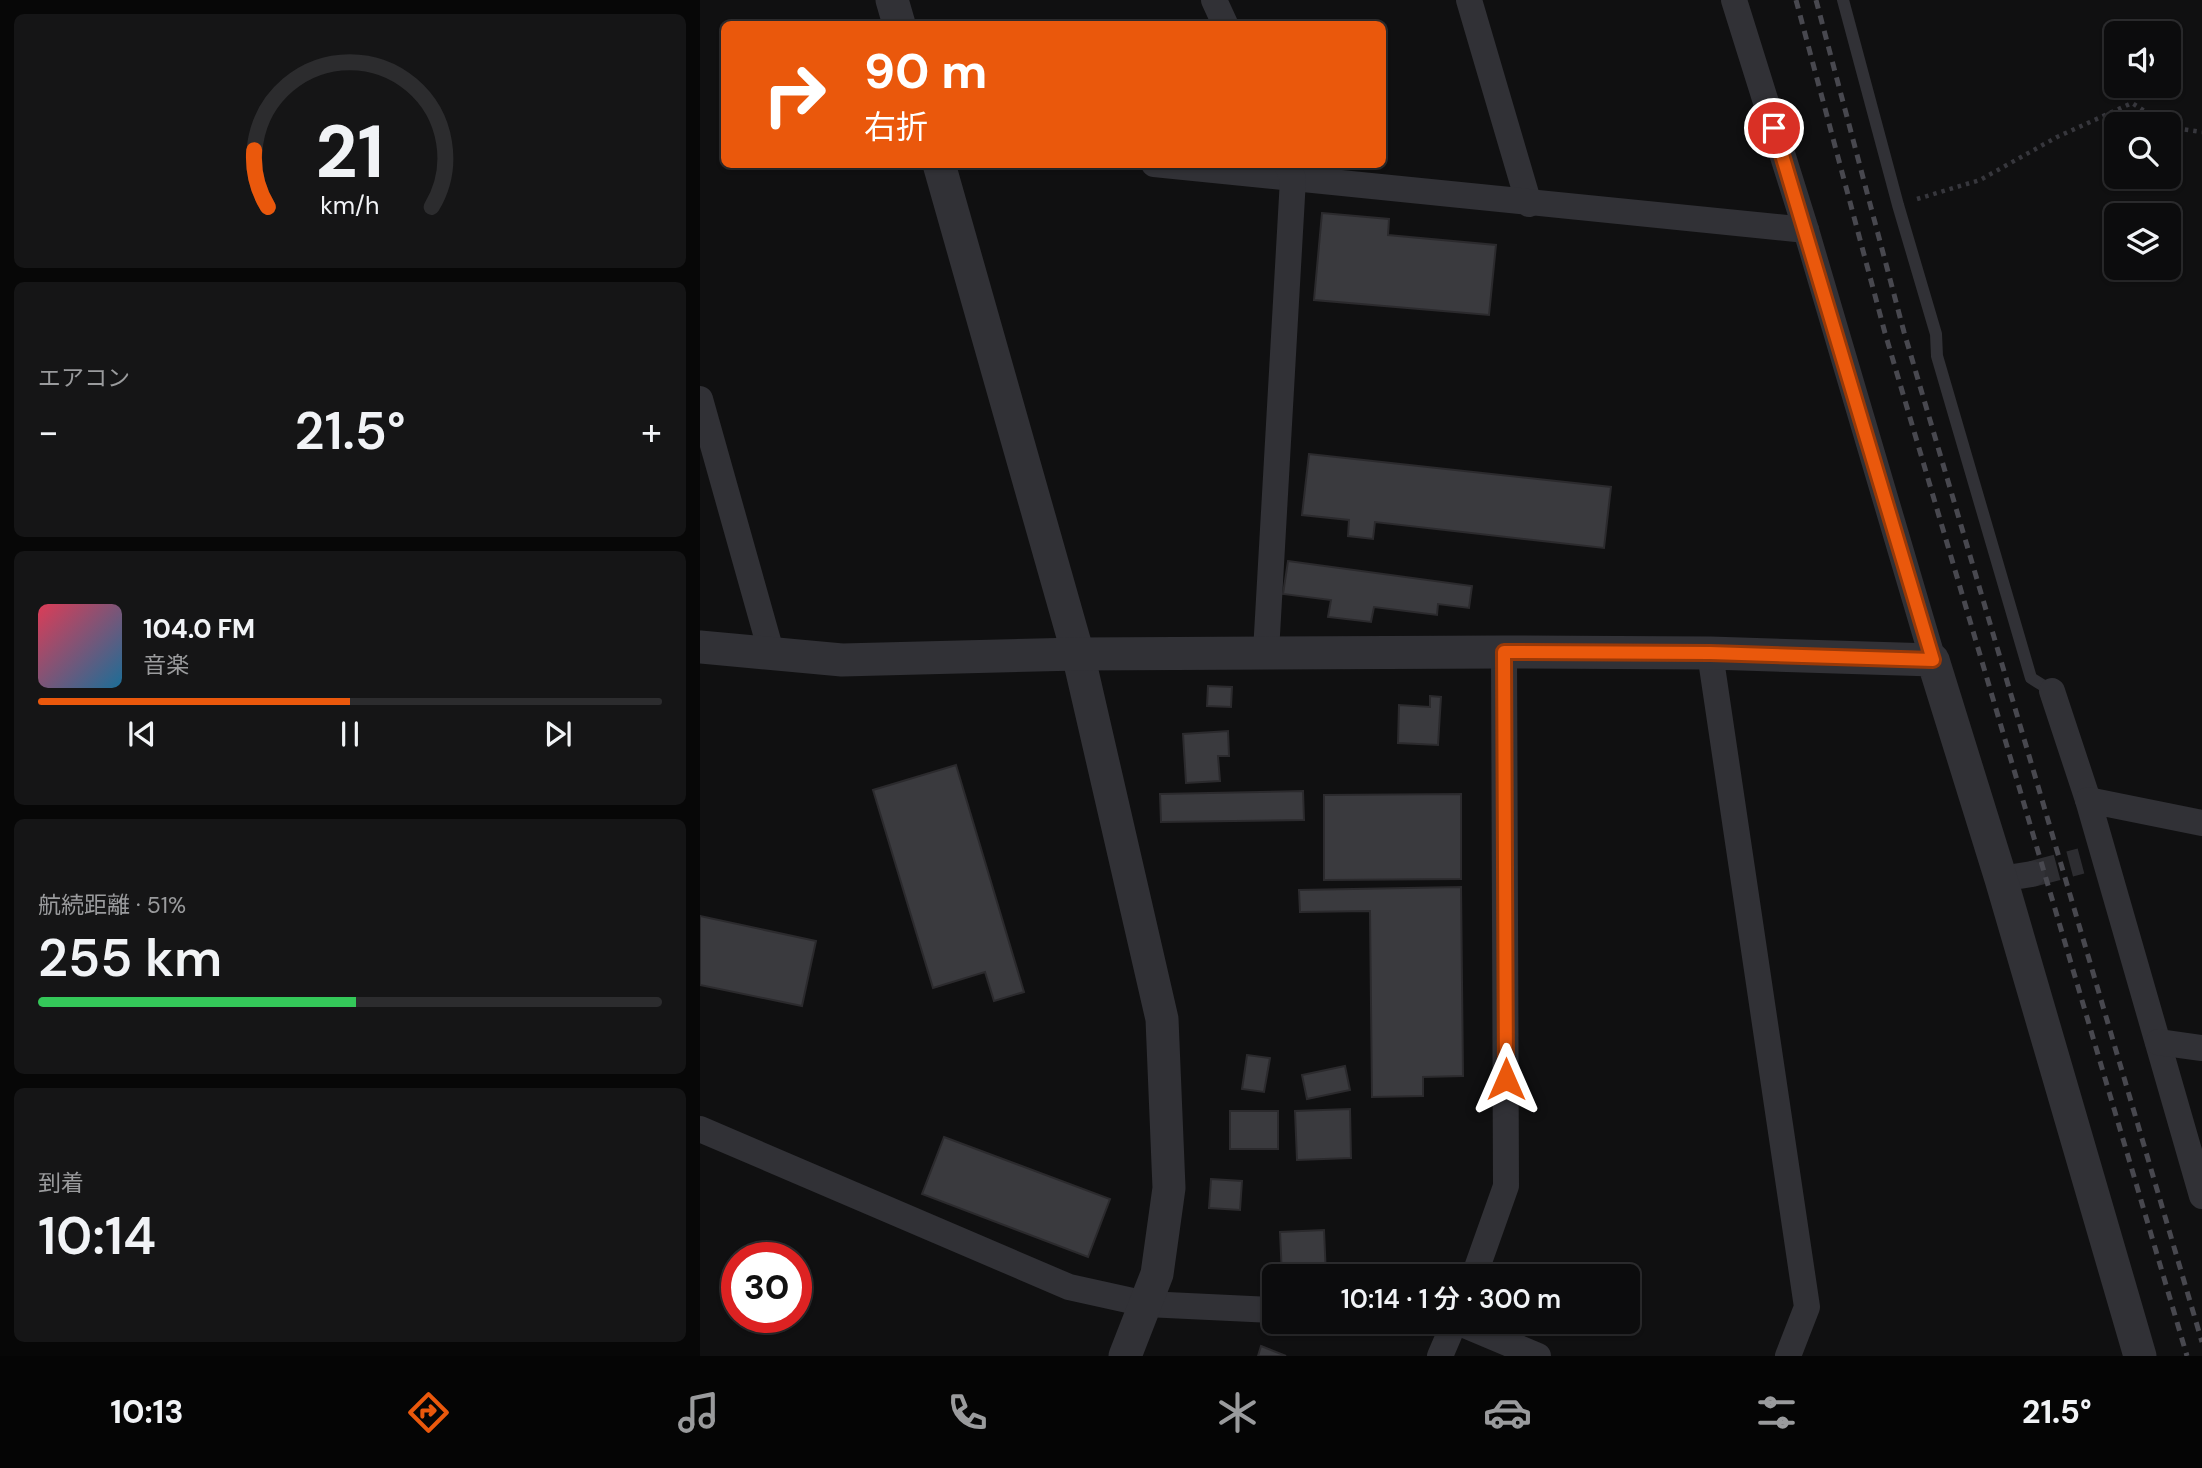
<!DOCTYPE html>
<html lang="ja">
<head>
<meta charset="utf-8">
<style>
  body { margin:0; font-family:"DM Sans","Noto Sans JP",sans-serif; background:#151516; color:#f1f3f6; height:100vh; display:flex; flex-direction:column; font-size:26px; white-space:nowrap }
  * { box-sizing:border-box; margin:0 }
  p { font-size:23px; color:#9a9b9d }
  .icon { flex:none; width:38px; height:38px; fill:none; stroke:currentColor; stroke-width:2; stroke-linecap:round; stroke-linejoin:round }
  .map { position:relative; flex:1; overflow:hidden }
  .drawer { display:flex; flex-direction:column; gap:14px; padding:14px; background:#070707; width:700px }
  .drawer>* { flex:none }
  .guide { position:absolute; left:21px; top:21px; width:665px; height:147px; border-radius:10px; box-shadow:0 2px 5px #0004,0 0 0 2px #2c2c2e; background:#ea580c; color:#fff; overflow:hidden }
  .tools { position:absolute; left:1404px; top:21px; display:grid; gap:14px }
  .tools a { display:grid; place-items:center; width:77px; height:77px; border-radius:10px; background:#0c0c0d; box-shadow:0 2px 5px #0004,0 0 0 2px #2c2c2e; font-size:35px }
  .speed { position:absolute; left:21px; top:1242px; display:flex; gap:14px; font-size:35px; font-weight:700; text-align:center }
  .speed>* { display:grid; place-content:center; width:91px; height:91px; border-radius:50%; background:#0c0c0d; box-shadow:0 2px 5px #0004,0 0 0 2px #2c2c2e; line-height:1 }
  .speed .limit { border:10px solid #d22; background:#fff; color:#111 }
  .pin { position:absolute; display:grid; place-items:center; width:60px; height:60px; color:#fff; margin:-30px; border:4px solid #fff; border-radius:50%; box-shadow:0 2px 7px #0007 }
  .me { position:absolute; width:77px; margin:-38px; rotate:0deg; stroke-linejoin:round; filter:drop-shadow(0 0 5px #0008) }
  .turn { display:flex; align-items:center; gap:24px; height:147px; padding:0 28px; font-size:32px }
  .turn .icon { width:91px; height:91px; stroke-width:2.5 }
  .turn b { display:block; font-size:49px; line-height:60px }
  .big { font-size:52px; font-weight:600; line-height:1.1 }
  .drawer .tile { flex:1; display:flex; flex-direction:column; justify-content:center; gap:10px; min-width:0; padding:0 24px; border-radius:10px; background:#151516 }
  .drawer .dial { align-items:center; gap:0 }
  .dial svg { height:182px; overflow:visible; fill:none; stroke:#2c2c2e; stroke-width:7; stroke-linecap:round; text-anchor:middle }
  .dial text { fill:#f1f3f6; stroke:none }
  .song { display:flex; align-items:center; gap:21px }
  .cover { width:84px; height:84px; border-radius:10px; background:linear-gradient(135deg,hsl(350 70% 55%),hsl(200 70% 35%)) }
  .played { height:7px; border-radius:4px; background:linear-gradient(90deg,#ea580c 50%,#2c2c2e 50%) }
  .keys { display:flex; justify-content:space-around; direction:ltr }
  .heat { display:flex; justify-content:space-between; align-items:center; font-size:38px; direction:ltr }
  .charge { height:10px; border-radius:5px; background:linear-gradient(90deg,#34c759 51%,#2c2c2e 0) }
  .trip { position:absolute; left:562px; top:1264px; width:378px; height:70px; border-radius:10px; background:#0c0c0d; box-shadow:0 2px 5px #0004,0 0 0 2px #2c2c2e; font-weight:600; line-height:70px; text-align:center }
  .tabs { display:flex; height:112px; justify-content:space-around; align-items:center; background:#050505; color:#9a9b9d }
  .tabs .icon { width:49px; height:49px }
  .tabs .current { color:#ea580c }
  .tabs b { font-size:32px; color:#f1f3f6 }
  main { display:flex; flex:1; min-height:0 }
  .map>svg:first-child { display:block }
  .building { fill:#3a3a3e; stroke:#2b2a2d; stroke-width:2 }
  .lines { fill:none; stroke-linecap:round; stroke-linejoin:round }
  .minor-tunnel { stroke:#2d2d31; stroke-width:26; stroke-dasharray:26 13; stroke-linecap:butt }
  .path { stroke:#37373d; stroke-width:4.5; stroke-dasharray:3.5 5; stroke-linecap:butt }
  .service { stroke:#313136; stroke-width:12 }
  .minor { stroke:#313136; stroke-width:26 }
  .tertiary { stroke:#313136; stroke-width:33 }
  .rail { stroke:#48484f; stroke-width:5; stroke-dasharray:9 7; stroke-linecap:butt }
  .route-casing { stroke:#983908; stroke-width:18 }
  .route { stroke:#ea580c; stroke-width:12 }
</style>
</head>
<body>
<main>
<section class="drawer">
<div class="tile dial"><svg viewBox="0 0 100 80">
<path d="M14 69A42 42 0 1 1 86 69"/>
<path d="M14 69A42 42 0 0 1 8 44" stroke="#ea580c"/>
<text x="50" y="56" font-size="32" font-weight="700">21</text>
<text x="50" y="72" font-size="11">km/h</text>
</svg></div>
<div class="tile"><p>エアコン</p>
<div class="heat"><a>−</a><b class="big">21.5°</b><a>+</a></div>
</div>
<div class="tile">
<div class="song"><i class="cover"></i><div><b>104.0 FM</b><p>音楽</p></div></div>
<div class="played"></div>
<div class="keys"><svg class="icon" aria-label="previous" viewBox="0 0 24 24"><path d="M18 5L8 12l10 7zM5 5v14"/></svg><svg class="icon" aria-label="pause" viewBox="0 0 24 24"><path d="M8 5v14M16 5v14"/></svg><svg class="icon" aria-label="next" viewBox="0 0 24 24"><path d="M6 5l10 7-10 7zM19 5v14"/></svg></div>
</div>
<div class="tile"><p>航続距離 · 51%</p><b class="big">255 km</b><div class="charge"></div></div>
<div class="tile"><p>到着</p><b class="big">10:14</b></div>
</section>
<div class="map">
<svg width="1502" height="1356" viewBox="0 0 1502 1356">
  <rect width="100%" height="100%" fill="#101011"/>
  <g class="building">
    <path d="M622 213 689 219 688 235 796 245 789 315 614 300Z"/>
    <path d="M609 454 911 487 904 548 675 522 673 539 648 536 649 520 602 515Z"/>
    <path d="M588 561 772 586 769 608 738 604 737 615 674 607 671 622 628 617 631 600 583 594Z"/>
    <path d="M508 686 532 687 531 707 507 706Z"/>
    <path d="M730 696 741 697 738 745 698 743 699 705 730 707Z"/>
    <path d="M528 731 529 756H518L520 781 486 783 483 734Z"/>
    <path d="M256 765 324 992 294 1001 285 972 233 988 173 790Z"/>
    <path d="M603 791 604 820 461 822 460 794Z"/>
    <path d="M761 794V879L624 880V795Z"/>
    <path d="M761 887 763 1076 723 1077V1096L672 1097 670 911 600 912 599 890Z"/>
    <path d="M0 916 116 941 102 1006 0 985Z"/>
    <path d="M547 1055 570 1058 564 1092 542 1089Z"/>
    <path d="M645 1066 650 1090 607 1099 602 1075Z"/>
    <path d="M650 1109 651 1158 597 1160 595 1111Z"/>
    <rect x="530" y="1111" width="48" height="38"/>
    <path d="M244 1137 410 1199 388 1257 222 1194Z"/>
    <path d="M511 1179 542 1181 540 1210 509 1208Z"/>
    <path d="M624 1230 626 1276H582L580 1232Z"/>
    <path d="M561 1346 586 1356H558Z"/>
  </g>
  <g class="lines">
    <path class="minor-tunnel" d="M1332 874 1381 861"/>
    <g class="path">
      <path d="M1468 127 1502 132"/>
      <path d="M1217 199 1280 180 1357 137 1432 103 1465 124"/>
    </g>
    <path class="service" d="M1143 0 1198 205 1236 334 1237 356 1331 678 1352 691"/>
    <g class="minor">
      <path d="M514 0 525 24"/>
      <path d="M769 0 829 204"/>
      <path d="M1034 0 1106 230 1233 660"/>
      <path d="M454 164 1106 230"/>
      <path d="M0 399 72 655"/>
      <path d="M566 652 593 179 587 164"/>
      <path d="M1010 653 1107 1307 1088 1356"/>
      <path d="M1352 691 1388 800"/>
      <path d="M1502 823 1388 800 1502 1196"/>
      <path d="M1301 879 1332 874"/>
      <path d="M1458 1042 1502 1048"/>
      <path d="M0 1129 369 1287 446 1304 574 1310"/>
      <path d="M774 1276 806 1186 804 652"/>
      <path d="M755 1321 838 1356"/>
      <path d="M740 1356 755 1321"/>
    </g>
    <g class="tertiary">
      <path d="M192 0 199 24"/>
      <path d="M239 164 378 654 462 1019 469 1188 457 1274 425 1356"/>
      <path d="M0 647 142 660 378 654 804 652 1010 653 1233 660 1301 879 1440 1356"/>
    </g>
    <g class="rail">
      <path d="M1096 0 1185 333 1487 1356"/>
      <path d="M1116 0 1204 332 1502 1342"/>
    </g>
  </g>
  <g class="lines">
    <defs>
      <path id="route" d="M806 1079 804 652 1010 653 1233 660 1074 128"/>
    </defs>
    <use href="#route" class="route-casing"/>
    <use href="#route" class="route"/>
  </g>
</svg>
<div class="tools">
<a><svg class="icon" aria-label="sound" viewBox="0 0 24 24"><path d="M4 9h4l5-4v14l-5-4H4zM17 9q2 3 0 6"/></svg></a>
<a><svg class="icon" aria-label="search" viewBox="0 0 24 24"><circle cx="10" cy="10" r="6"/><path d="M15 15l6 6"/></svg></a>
<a><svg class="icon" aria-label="layers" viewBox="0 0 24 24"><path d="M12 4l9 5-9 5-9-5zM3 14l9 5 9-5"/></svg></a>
</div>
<div class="speed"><div class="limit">30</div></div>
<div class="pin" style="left:1074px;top:128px;background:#d93025"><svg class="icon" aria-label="arrive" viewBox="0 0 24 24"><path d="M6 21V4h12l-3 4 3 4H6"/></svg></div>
<svg class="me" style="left:806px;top:1079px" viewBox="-20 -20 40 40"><path d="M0-17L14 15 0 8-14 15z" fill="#ea580c" stroke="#fff" stroke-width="4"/></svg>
<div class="trip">10:14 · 1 分 · 300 m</div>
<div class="guide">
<div class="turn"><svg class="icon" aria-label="right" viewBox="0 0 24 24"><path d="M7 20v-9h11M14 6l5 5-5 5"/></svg><div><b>90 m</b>右折</div></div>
</div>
</div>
</main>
<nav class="tabs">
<b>10:13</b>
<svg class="icon current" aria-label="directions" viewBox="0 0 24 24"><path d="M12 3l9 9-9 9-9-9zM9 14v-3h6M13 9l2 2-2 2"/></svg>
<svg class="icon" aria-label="music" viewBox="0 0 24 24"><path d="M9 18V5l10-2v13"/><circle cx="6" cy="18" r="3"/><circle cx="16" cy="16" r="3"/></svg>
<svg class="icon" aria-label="phone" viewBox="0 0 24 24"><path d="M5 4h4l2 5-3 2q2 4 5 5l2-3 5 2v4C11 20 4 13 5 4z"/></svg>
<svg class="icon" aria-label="climate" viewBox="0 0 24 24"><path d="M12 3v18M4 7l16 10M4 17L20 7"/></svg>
<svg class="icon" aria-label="car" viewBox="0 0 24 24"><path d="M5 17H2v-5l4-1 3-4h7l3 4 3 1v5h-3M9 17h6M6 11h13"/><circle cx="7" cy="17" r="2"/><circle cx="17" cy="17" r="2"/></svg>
<svg class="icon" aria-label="filters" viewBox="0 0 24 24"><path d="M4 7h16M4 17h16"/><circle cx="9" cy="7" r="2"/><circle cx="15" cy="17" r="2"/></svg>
<b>21.5°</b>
</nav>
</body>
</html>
